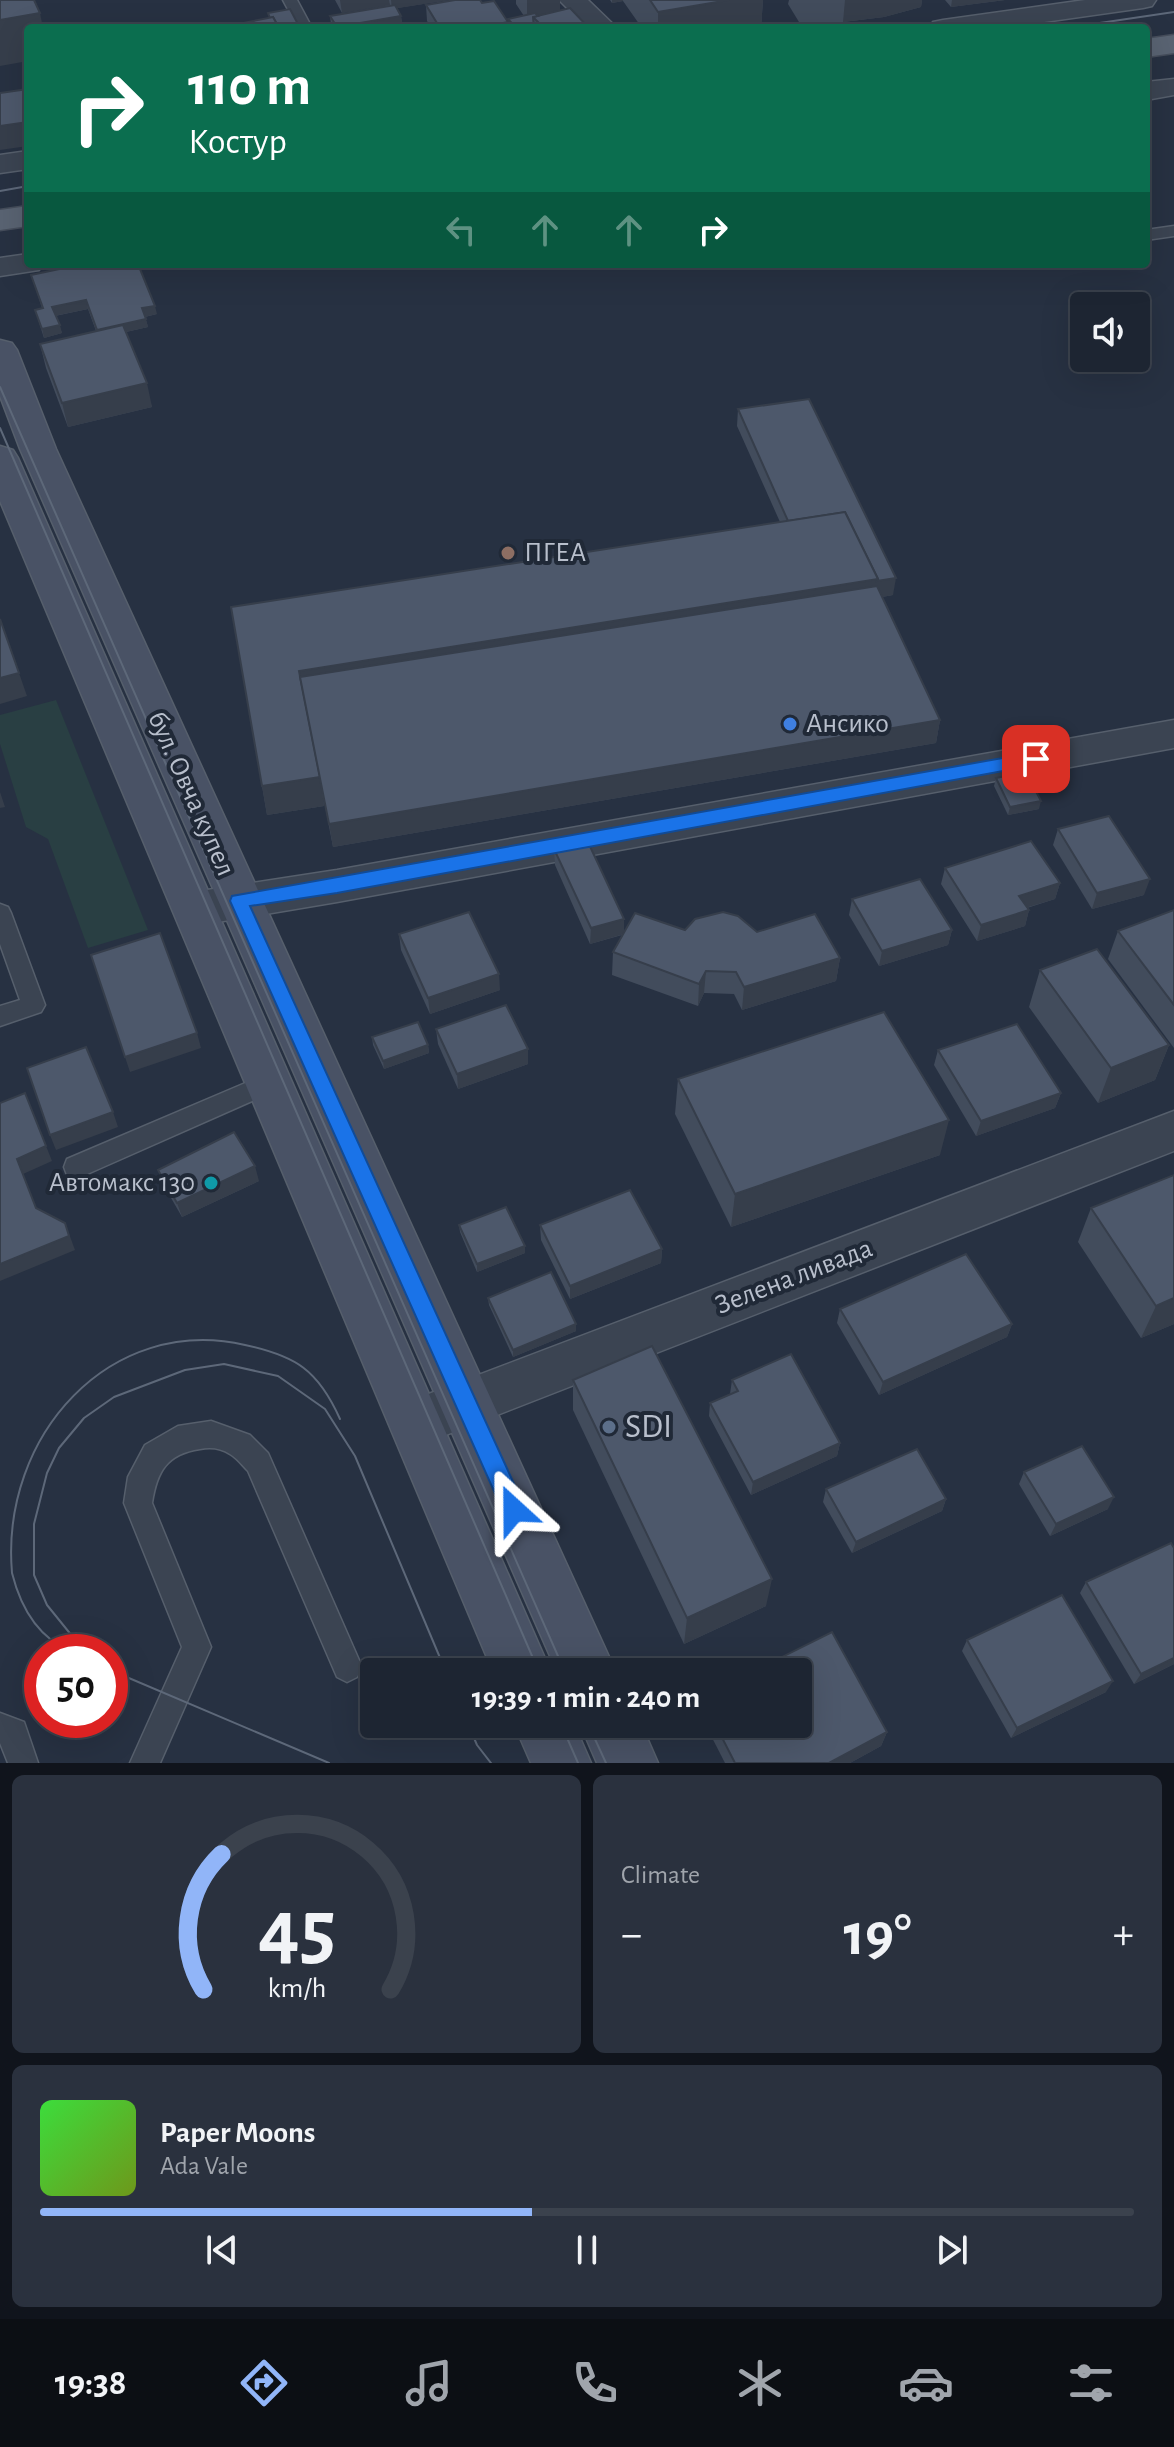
<!DOCTYPE html>
<html lang="en">
<head>
<meta charset="utf-8">
<style>
  body { margin:0; font-family:"Alegreya Sans",sans-serif; background:#2a313e; color:#f1f3f6; height:100vh; display:flex; flex-direction:column; font-size:30px; white-space:nowrap }
  * { box-sizing:border-box; margin:0 }
  p { font-size:26px; color:#a0a5ac }
  .icon { flex:none; width:44px; height:44px; fill:none; stroke:currentColor; stroke-width:2; stroke-linecap:round; stroke-linejoin:round }
  .map { position:relative; height:1763px; overflow:hidden }
  .panel { display:flex; flex-direction:column; gap:12px; padding:12px; background:#10141c; flex:1 }
  .panel>* { flex:none }
  .hud { position:absolute; left:24px; top:24px; width:1126px; height:244px; border-radius:8px; box-shadow:0 8px 32px #0002,0 0 0 2px #3b424d; background:#0b6e4f; color:#fff; overflow:hidden }
  .controls { position:absolute; left:1070px; top:292px; display:grid; gap:16px }
  .controls a { display:grid; place-items:center; width:80px; height:80px; border-radius:8px; background:#1d2532; box-shadow:0 8px 32px #0002,0 0 0 2px #3b424d; font-size:40px }
  .speed { position:absolute; left:24px; top:1634px; display:flex; gap:16px; font-size:40px; font-weight:700; text-align:center }
  .speed>* { display:grid; place-content:center; width:104px; height:104px; border-radius:50%; background:#1d2532; box-shadow:0 8px 32px #0002,0 0 0 2px #3b424d; line-height:1 }
  .speed .limit { border:12px solid #d22; background:#fff; color:#111 }
  .pin { position:absolute; display:grid; place-items:center; width:68px; height:68px; color:#fff; margin:-34px; border-radius:16px; box-shadow:0 4px 12px #0006 }
  .me { position:absolute; width:88px; margin:-44px; rotate:336deg; stroke-linejoin:round; filter:drop-shadow(0 0 6px #0008) }
  .turn { display:flex; align-items:center; gap:28px; height:168px; padding:0 32px; font-size:36px }
  .turn .icon { width:104px; height:104px; stroke-width:2.5 }
  .turn b { display:block; font-size:56px; line-height:68px }
  .lanes { display:flex; align-items:center; height:76px; padding:0 32px; background:#0003; justify-content:center; gap:40px; direction:ltr }
  .lanes .off { opacity:.35 }
  .big { font-size:60px; font-weight:700; line-height:1.1 }
  .panel .tile { flex:1; display:flex; flex-direction:column; justify-content:center; gap:12px; min-width:0; padding:0 28px; border-radius:12px; background:#2a313e }
  .panel .dial { align-items:center; gap:0 }
  .dial svg { height:208px; overflow:visible; fill:none; stroke:#3b424d; stroke-width:7; stroke-linecap:round; text-anchor:middle }
  .dial text { fill:#f1f3f6; stroke:none }
  .song { display:flex; align-items:center; gap:24px }
  .cover { width:96px; height:96px; border-radius:12px; background:linear-gradient(135deg,hsl(120 70% 55%),hsl(80 70% 35%)) }
  .played { height:8px; border-radius:4px; background:linear-gradient(90deg,#91b5f8 45%,#3b424d 45%) }
  .keys { display:flex; justify-content:space-around; direction:ltr }
  .heat { display:flex; justify-content:space-between; align-items:center; font-size:44px; direction:ltr }
  .panel .tiles { flex:1; display:grid; gap:12px; grid-template-columns:1fr 1fr }
  .tile:last-child { grid-column:span 2 }
  .trip { position:absolute; left:360px; top:1658px; width:452px; height:80px; border-radius:8px; background:#1d2532; box-shadow:0 8px 32px #0002,0 0 0 2px #3b424d; font-weight:700; line-height:80px; text-align:center }
  .tab-bar { display:flex; height:128px; justify-content:space-around; align-items:center; background:#0c0f14; color:#a0a5ac }
  .tab-bar .icon { width:56px; height:56px }
  .tab-bar .current { color:#91b5f8 }
  .tab-bar b { font-size:36px; color:#f1f3f6 }
  .map>svg:first-child { display:block }
  .green { fill:#293f43 }
  .lines { fill:none; stroke-linecap:round; stroke-linejoin:round }
  .service-casing { stroke:#565f6c; stroke-width:3 }
  .minor-casing { stroke:#565f6c; stroke-width:3 }
  .secondary-casing { stroke:#565f6c; stroke-width:3 }
  .primary-casing { stroke:#454d5b; stroke-width:3 }
  .service { fill:#3b4452; fill-rule:evenodd }
  .minor { fill:#3b4452; fill-rule:evenodd }
  .secondary { fill:#495265; fill-rule:evenodd }
  .primary { fill:#596372; fill-rule:evenodd }
  .tram { stroke:#5d6879; stroke-width:2 }
  .wall { fill:#424c5c }
  .shaded-wall { fill:#363e4b }
  .building { fill:#4d586b; stroke:#363e4b; stroke-width:2 }
  .route { fill:#1a73e8; stroke:#114b97; stroke-width:2 }
  .education-dot { fill:#8d6e63; stroke:#202937; stroke-width:3 }
  .shop-dot { fill:#3f7fe0; stroke:#202937; stroke-width:3 }
  .culture-dot { fill:#0f9aa8; stroke:#202937; stroke-width:3 }
  .service-dot { fill:#5c6f8a; stroke:#202937; stroke-width:3 }
  .labels { text-anchor:middle; dominant-baseline:central; stroke-width:8; stroke-linejoin:round; paint-order:stroke }
  .poi-label { font-size:28px; fill:#b8bfcc; stroke:#202937; text-anchor:start }
  .street-label { font-size:28px; fill:#b8bfcc; stroke:#202937 }
  .near-poi-label { font-size:34px; fill:#b8bfcc; stroke:#202937; text-anchor:start }
</style>
</head>
<body>
<div class="map">
<svg width="1174" height="1763" viewBox="0 0 1174 1763">
  <rect width="100%" height="100%" fill="#273142"/>
  <path class="green" d="M56 700 148 930 88 948 48 839 26 827 0 744V715Z"/>
  <g class="lines">
    <defs>
      <g id="service">
        <path d="M283 0H297L312 28H298Z"/>
        <path d="M1174 226V236L1146 240V230Z"/>
        <path d="M0 904 8 907 11 913 45 1005 41 1012 0 1026V1006L20 1000 0 944Z"/>
        <path d="M269 1073 277 1076 281 1083 277 1090 85 1175 76 1178 67 1175 64 1167 67 1159Z"/>
        <path d="M211 1421 250 1435 268 1453 362 1667 357 1677 347 1682 337 1677 248 1471C243 1466 237 1458 230 1454 221 1448 210 1447 200 1449 167 1454 157 1471 152 1503L211 1647 160 1763H130L182 1647 124 1503 128 1477 145 1445 178 1426Z"/>
        <path d="M0 1713 24 1722 38 1763H8L0 1743Z"/>
      </g>
      <g id="minor">
        <path d="M559 0H588L617 28H587Z"/>
        <path d="M1085 0H1156L1152 6 1143 8 1001 28H929L933 22 943 20Z"/>
        <path d="M1174 79V95L1146 100V82Z"/>
        <path d="M28 151V169L0 173V155Z"/>
        <path d="M28 254V264H43L39 270 0 276V258Z"/>
        <path d="M1174 720V748L337 902 194 926 179 921 173 909 179 897 194 892 337 870Z"/>
        <path d="M1174 1111V1151L415 1447 397 1440 389 1423 397 1406Z"/>
      </g>
      <g id="secondary">
        <path d="M0 340 12 343 17 350 56 449 616 1672H557L20 449 0 396Z"/>
        <path d="M0 446 13 450 18 458 551 1672H493L0 501Z"/>
        <path d="M514 1724H574L591 1763H531Z"/>
        <path d="M580 1724H641L658 1763H597Z"/>
      </g>
      <g id="primary">
        <path d="M1174 35V53L1146 57V39Z"/>
        <path d="M28 206V226L0 230V210Z"/>
      </g>
    </defs>
    <use href="#service" class="service-casing"/>
    <use href="#minor" class="minor-casing"/>
    <use href="#secondary" class="secondary-casing"/>
    <use href="#primary" class="primary-casing"/>
    <use href="#service" class="service"/>
    <use href="#minor" class="minor"/>
    <use href="#secondary" class="secondary"/>
    <use href="#primary" class="primary"/>
    <g class="tram">
      <path d="M1066 28 1174 12"/>
      <path d="M0 191 28 186"/>
      <path d="M0 387 565 1672"/>
      <path d="M0 428 539 1672"/>
      <path d="M72 1652C38 1638 21 1609 12 1573 0 1435 111 1314 245 1345 296 1356 318 1370 340 1419"/>
      <path d="M85 1652 47 1605 34 1575V1524L47 1473 59 1448 84 1418 114 1397 185 1370 224 1364 278 1376 325 1409 355 1456 446 1672"/>
      <path d="M110 1670 329 1763"/>
      <path d="M468 1724 477 1745 491 1763"/>
      <path d="M561 1724 578 1763"/>
      <path d="M588 1724 606 1763"/>
    </g>
  </g>
  <g class="wall">
    <path d="M335 0H449L397 8 401 16 402 24 380 28H333L331 24 330 16 390 5 342 13Z"/>
    <path d="M516 0H560V10L589 28H509L508 19 524 16 516 4Z"/>
    <path d="M610 0H763L761 28H642L623 1 612 3Z"/>
    <path d="M789 0H922L921 7 884 17 843 22H799L788 4Z"/>
    <path d="M945 0H1005L951 7Z"/>
    <path d="M482 3 508 22V28H432L427 21 426 5Z"/>
    <path d="M31 275 157 314 145 317 148 327 126 332 152 407 68 427 46 368 40 344 96 331 88 309 55 316 62 333 44 338 35 310 42 308Z"/>
    <path d="M738 409 893 595 882 597 940 720 936 743 333 847 323 796 324 806 267 815 262 786 780 522 737 426Z"/>
    <path d="M996 778 1039 809 1008 815 994 786Z"/>
    <path d="M1058 829 1144 895 1092 909 1053 845Z"/>
    <path d="M554 849 624 932 685 930 757 932 840 958 836 981 742 1010 734 994 704 993 698 1006 612 975 613 952 622 935 590 944 555 865Z"/>
    <path d="M945 868 1060 883 1055 899 1027 908 1029 910 1025 926 977 941 941 884Z"/>
    <path d="M852 899 952 930 948 945 879 966 849 915Z"/>
    <path d="M1174 910V1048L1108 959 1118 931Z"/>
    <path d="M399 934 500 990 430 1014 401 950Z"/>
    <path d="M1040 970 1169 1045 1155 1080 1098 1103 1029 1007Z"/>
    <path d="M436 1029 528 1049V1064L458 1089 438 1044Z"/>
    <path d="M372 1037 428 1045 429 1053 384 1069 373 1045Z"/>
    <path d="M938 1050 1061 1093 1055 1108 976 1136 934 1065Z"/>
    <path d="M678 1079 940 1155 731 1227 675 1114Z"/>
    <path d="M158 1170 259 1181 182 1217 163 1184Z"/>
    <path d="M1174 1175V1324L1141 1338 1078 1242 1091 1208Z"/>
    <path d="M459 1225 525 1246V1253L477 1272 460 1232Z"/>
    <path d="M540 1225 662 1249 661 1263 570 1299 541 1240Z"/>
    <path d="M488 1298 576 1324V1331L513 1357 489 1305Z"/>
    <path d="M840 1309 1012 1324 1007 1337 879 1395 837 1323Z"/>
    <path d="M573 1380 766 1606 684 1644 573 1410Z"/>
    <path d="M732 1380 840 1443 837 1456 751 1495 709 1416 710 1403 730 1394Z"/>
    <path d="M1024 1472 1108 1509 1050 1536 1019 1484Z"/>
    <path d="M826 1489 946 1499 942 1511 852 1553 823 1502Z"/>
    <path d="M1174 1548V1664L1134 1684 1080 1593 1086 1582Z"/>
    <path d="M967 1640 1106 1692 1011 1738 962 1651Z"/>
    <path d="M705 1724H798L887 1732 881 1746 850 1763H725Z"/>
  </g>
  <g class="shaded-wall">
    <path d="M340 0H389L390 5 342 13Z"/>
    <path d="M391 0H449L392 9Z"/>
    <path d="M527 0H560V15L533 17 527 21Z"/>
    <path d="M612 0H623V1L612 3Z"/>
    <path d="M729 0H763L761 28H658V12Z"/>
    <path d="M845 0H922L921 7 884 17 843 22Z"/>
    <path d="M952 0H1005L951 7Z"/>
    <path d="M40 13 43 28H28V61L0 66V20Z"/>
    <path d="M401 16 402 24 380 28H337Z"/>
    <path d="M508 22V28H478V27Z"/>
    <path d="M28 122V146L0 150V126Z"/>
    <path d="M86 300 88 309 54 316 52 307Z"/>
    <path d="M155 306 157 314 144 317 142 308Z"/>
    <path d="M146 319 148 327 99 338 97 330Z"/>
    <path d="M60 325 62 333 44 338 42 329Z"/>
    <path d="M147 383 152 407 68 427 62 403Z"/>
    <path d="M896 578 893 595 305 701 299 671 878 579Z"/>
    <path d="M19 673 27 696 0 704V678Z"/>
    <path d="M940 720 936 743 333 847 329 824Z"/>
    <path d="M320 777 324 806 267 815 262 786Z"/>
    <path d="M0 792 5 807 0 808Z"/>
    <path d="M1041 801 1039 809 1008 815 1010 807Z"/>
    <path d="M1150 879 1144 895 1092 909 1097 893Z"/>
    <path d="M1060 883 1055 899 1015 911 1019 896Z"/>
    <path d="M1029 910 1025 926 977 941 981 925Z"/>
    <path d="M624 919V934L590 944 591 928Z"/>
    <path d="M952 930 948 945 879 966 882 951Z"/>
    <path d="M840 958 836 981 742 1010 744 987Z"/>
    <path d="M706 971 704 993 698 1006 699 984Z"/>
    <path d="M499 974 500 990 430 1014 428 998Z"/>
    <path d="M197 1033 201 1048 130 1072 125 1057Z"/>
    <path d="M428 1045 429 1053 384 1069 383 1061Z"/>
    <path d="M1169 1045 1155 1080 1098 1103 1111 1068Z"/>
    <path d="M528 1049V1064L458 1089 457 1074Z"/>
    <path d="M25 1093 52 1161 23 1174 42 1222 17 1159Z"/>
    <path d="M1061 1093 1055 1108 976 1136 981 1121Z"/>
    <path d="M113 1112 118 1127 56 1150 50 1135Z"/>
    <path d="M949 1120 940 1155 731 1227 735 1194Z"/>
    <path d="M255 1166 259 1181 182 1217 177 1203Z"/>
    <path d="M65 1223 75 1250 0 1281V1264Z"/>
    <path d="M525 1246V1253L477 1272V1264Z"/>
    <path d="M662 1249 661 1263 570 1299V1286Z"/>
    <path d="M1174 1298V1324L1141 1338 1156 1306Z"/>
    <path d="M576 1324V1331L513 1357V1350Z"/>
    <path d="M1012 1324 1007 1337 879 1395 883 1382Z"/>
    <path d="M840 1443 837 1456 751 1495 753 1482Z"/>
    <path d="M1114 1497 1108 1509 1050 1536 1056 1524Z"/>
    <path d="M946 1499 942 1511 852 1553 856 1542Z"/>
    <path d="M772 1579 766 1606 684 1644 687 1618Z"/>
    <path d="M1174 1658V1664L1134 1684 1141 1674Z"/>
    <path d="M1113 1681 1106 1692 1011 1738 1017 1728Z"/>
    <path d="M887 1732 881 1746 850 1763H829Z"/>
  </g>
  <g class="building">
    <path d="M0 0H34L40 13 0 20Z"/>
    <path d="M455 0H480L482 3 494 1 508 22 479 28H440L426 5Z"/>
    <path d="M650 0H729L658 12Z"/>
    <path d="M395 5 401 16 337 27 330 16Z"/>
    <path d="M570 8 589 28H544L533 17Z"/>
    <path d="M290 9 300 28H279L273 17 270 18 268 13Z"/>
    <path d="M535 13 538 16 533 17 534 28H516L508 19Z"/>
    <path d="M273 17 279 28H218Z"/>
    <path d="M28 89V122L0 126V93Z"/>
    <path d="M83 264H138L155 306 142 308 146 319 97 330 86 300 52 307 60 325 42 329 35 310 43 308 31 275Z"/>
    <path d="M123 325 147 383 62 403 40 344Z"/>
    <path d="M809 399 896 578 877 581 878 579 845 512 788 521 738 409Z"/>
    <path d="M845 512 878 579 299 671 320 777 262 786 231 607Z"/>
    <path d="M877 586 940 720 329 824 300 677Z"/>
    <path d="M0 619 19 673 0 678Z"/>
    <path d="M1026 772 1041 801 1010 807 996 778Z"/>
    <path d="M1109 816 1150 879 1097 893 1058 829Z"/>
    <path d="M587 840 624 919 591 928 554 849Z"/>
    <path d="M1031 841 1060 883 1019 896 1029 910 981 925 945 868Z"/>
    <path d="M920 879 952 930 882 951 852 899Z"/>
    <path d="M1174 910V1005L1118 931Z"/>
    <path d="M469 912 499 974 428 998 399 934Z"/>
    <path d="M723 912 738 916 757 932 815 914 840 958 744 987 736 972 706 971 699 984 613 952 635 913 685 930 695 919Z"/>
    <path d="M160 933 197 1033 125 1057 91 955Z"/>
    <path d="M1097 949 1169 1045 1111 1068 1040 970Z"/>
    <path d="M506 1005 528 1049 457 1074 436 1029Z"/>
    <path d="M884 1012 949 1120 735 1194 678 1079Z"/>
    <path d="M418 1022 428 1045 383 1061 372 1037Z"/>
    <path d="M1017 1024 1061 1093 981 1121 938 1050Z"/>
    <path d="M86 1047 113 1112 50 1135 27 1068Z"/>
    <path d="M25 1093 46 1146 17 1159 36 1208 65 1223 69 1236 0 1264V1103Z"/>
    <path d="M234 1132 255 1166 177 1203 158 1170Z"/>
    <path d="M1174 1175V1298L1156 1306 1091 1208Z"/>
    <path d="M630 1190 662 1249 570 1286 540 1225Z"/>
    <path d="M506 1207 525 1246 477 1264 459 1225Z"/>
    <path d="M966 1254 1012 1324 883 1382 840 1309Z"/>
    <path d="M551 1272 576 1324 513 1350 488 1298Z"/>
    <path d="M652 1346 772 1579 687 1618 573 1380Z"/>
    <path d="M791 1354 840 1443 753 1482 710 1403 738 1391 732 1380Z"/>
    <path d="M1082 1446 1114 1497 1056 1524 1024 1472Z"/>
    <path d="M917 1449 946 1499 856 1542 826 1489Z"/>
    <path d="M1171 1543 1174 1548V1658L1141 1674 1086 1582Z"/>
    <path d="M1062 1595 1113 1681 1017 1728 967 1640Z"/>
    <path d="M832 1632 887 1732 829 1763H735L715 1724H798V1672H752Z"/>
  </g>
  <path class="route" d="M1036 752 1045 759 1036 765 337 893 250 906 526 1510 522 1518 514 1521 506 1518 230 901 232 896Z"/>
  <circle class="education-dot" cx="508" cy="553" r="8"/>
  <circle class="shop-dot" cx="790" cy="724" r="8"/>
  <circle class="culture-dot" cx="211" cy="1183" r="8"/>
  <circle class="service-dot" cx="609" cy="1427" r="8"/>
  <g class="labels">
    <g class="poi-label">
      <text x="524" y="553">ПГЕА</text>
      <text x="806" y="724">Ансико</text>
      <text x="195" y="1183" text-anchor="end">Автомакс 130</text>
    </g>
    <g class="street-label">
      <text transform="translate(191 794) rotate(66)">бул. Овча купел</text>
      <text transform="translate(794 1277) rotate(-21)">Зелена ливада</text>
    </g>
    <g class="near-poi-label">
      <text x="625" y="1427">SDI</text>
    </g>
  </g>
</svg>
<div class="controls">
<a><svg class="icon" aria-label="sound" viewBox="0 0 24 24"><path d="M4 9h4l5-4v14l-5-4H4zM17 9q2 3 0 6"/></svg></a>
</div>
<div class="speed"><div class="limit">50</div></div>
<div class="pin" style="left:1036px;top:759px;background:#d93025"><svg class="icon" aria-label="arrive" viewBox="0 0 24 24"><path d="M6 21V4h12l-3 4 3 4H6"/></svg></div>
<svg class="me" style="left:514px;top:1510px" viewBox="-20 -20 40 40"><path d="M0-17L14 15 0 8-14 15z" fill="#1a73e8" stroke="#fff" stroke-width="4"/></svg>
<div class="trip">19:39 · 1 min · 240 m</div>
<div class="hud">
<div class="turn"><svg class="icon" aria-label="right" viewBox="0 0 24 24"><path d="M7 20v-9h11M14 6l5 5-5 5"/></svg><div><b>110 m</b>Костур</div></div>
<div class="lanes"><svg class="icon off" aria-label="left" viewBox="0 0 24 24"><path d="M17 20v-9H6M10 6l-5 5 5 5"/></svg><svg class="icon off" aria-label="ahead" viewBox="0 0 24 24"><path d="M12 20V5M6 11l6-6 6 6"/></svg><svg class="icon off" aria-label="ahead" viewBox="0 0 24 24"><path d="M12 20V5M6 11l6-6 6 6"/></svg><svg class="icon" aria-label="right" viewBox="0 0 24 24"><path d="M7 20v-9h11M14 6l5 5-5 5"/></svg></div>
</div>
</div>
<section class="panel">
<div class="tiles">
<div class="tile dial"><svg viewBox="0 0 100 80">
<path d="M14 69A42 42 0 1 1 86 69"/>
<path d="M14 69A42 42 0 0 1 21 17" stroke="#91b5f8"/>
<text x="50" y="56" font-size="32" font-weight="700">45</text>
<text x="50" y="72" font-size="11">km/h</text>
</svg></div>
<div class="tile"><p>Climate</p>
<div class="heat"><a>−</a><b class="big">19°</b><a>+</a></div>
</div>
<div class="tile">
<div class="song"><i class="cover"></i><div><b>Paper Moons</b><p>Ada Vale</p></div></div>
<div class="played"></div>
<div class="keys"><svg class="icon" aria-label="previous" viewBox="0 0 24 24"><path d="M18 5L8 12l10 7zM5 5v14"/></svg><svg class="icon" aria-label="pause" viewBox="0 0 24 24"><path d="M8 5v14M16 5v14"/></svg><svg class="icon" aria-label="next" viewBox="0 0 24 24"><path d="M6 5l10 7-10 7zM19 5v14"/></svg></div>
</div>
</div>
</section>
<nav class="tab-bar">
<b>19:38</b>
<svg class="icon current" aria-label="directions" viewBox="0 0 24 24"><path d="M12 3l9 9-9 9-9-9zM9 14v-3h6M13 9l2 2-2 2"/></svg>
<svg class="icon" aria-label="music" viewBox="0 0 24 24"><path d="M9 18V5l10-2v13"/><circle cx="6" cy="18" r="3"/><circle cx="16" cy="16" r="3"/></svg>
<svg class="icon" aria-label="phone" viewBox="0 0 24 24"><path d="M5 4h4l2 5-3 2q2 4 5 5l2-3 5 2v4C11 20 4 13 5 4z"/></svg>
<svg class="icon" aria-label="climate" viewBox="0 0 24 24"><path d="M12 3v18M4 7l16 10M4 17L20 7"/></svg>
<svg class="icon" aria-label="car" viewBox="0 0 24 24"><path d="M5 17H2v-5l4-1 3-4h7l3 4 3 1v5h-3M9 17h6M6 11h13"/><circle cx="7" cy="17" r="2"/><circle cx="17" cy="17" r="2"/></svg>
<svg class="icon" aria-label="filters" viewBox="0 0 24 24"><path d="M4 7h16M4 17h16"/><circle cx="9" cy="7" r="2"/><circle cx="15" cy="17" r="2"/></svg>
</nav>
</body>
</html>
